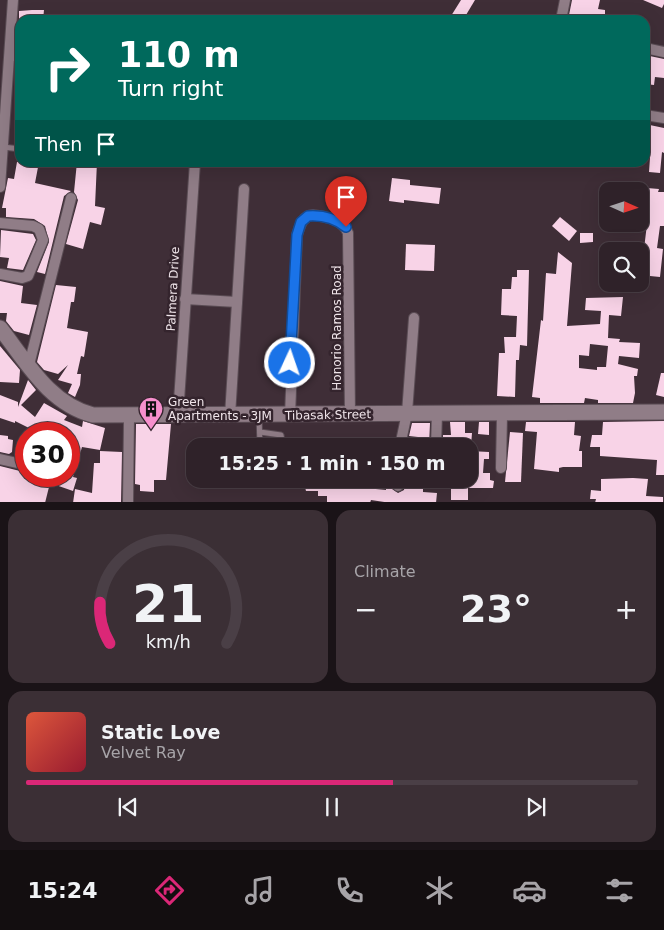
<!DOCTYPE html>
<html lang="en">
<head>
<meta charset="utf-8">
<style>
  body { margin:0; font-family:"DejaVu Sans",sans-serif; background:#3b2f35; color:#f1f3f6; height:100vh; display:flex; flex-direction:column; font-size:19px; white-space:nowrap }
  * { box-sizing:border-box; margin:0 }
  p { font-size:16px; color:#a7a4a8 }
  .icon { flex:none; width:28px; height:28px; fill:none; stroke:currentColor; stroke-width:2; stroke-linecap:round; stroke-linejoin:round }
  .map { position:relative; height:502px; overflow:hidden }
  .drawer { display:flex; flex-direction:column; gap:8px; padding:8px; background:#1a1317; flex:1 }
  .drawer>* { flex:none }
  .guide { position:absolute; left:15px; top:15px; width:635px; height:152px; border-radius:15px; box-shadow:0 5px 20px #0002,0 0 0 1px #4a3f46; background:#00695c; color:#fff; overflow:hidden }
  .needle { width:32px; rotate:93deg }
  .tools { position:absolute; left:599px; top:182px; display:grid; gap:10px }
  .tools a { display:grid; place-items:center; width:50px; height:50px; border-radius:10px; background:#2f2229; box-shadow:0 5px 20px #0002,0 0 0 1px #4a3f46; font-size:25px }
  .speed { position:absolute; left:15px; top:422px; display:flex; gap:10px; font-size:25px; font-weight:700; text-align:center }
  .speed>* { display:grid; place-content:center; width:65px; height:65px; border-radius:50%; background:#2f2229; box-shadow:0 5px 20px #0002,0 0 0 1px #4a3f46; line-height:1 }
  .speed .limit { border:8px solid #d22; background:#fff; color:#111 }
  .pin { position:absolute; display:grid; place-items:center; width:42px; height:42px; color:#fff; margin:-51px -21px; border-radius:50% 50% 50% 0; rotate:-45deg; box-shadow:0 0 5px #0007 }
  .pin .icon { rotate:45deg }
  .me { position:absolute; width:55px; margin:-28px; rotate:3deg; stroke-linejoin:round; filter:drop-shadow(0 0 4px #0008) }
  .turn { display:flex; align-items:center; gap:18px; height:105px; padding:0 20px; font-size:22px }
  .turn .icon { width:65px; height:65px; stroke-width:2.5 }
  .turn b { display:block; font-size:35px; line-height:42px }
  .then { display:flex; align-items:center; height:48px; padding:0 20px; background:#0003; gap:10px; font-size:19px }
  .big { font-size:38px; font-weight:700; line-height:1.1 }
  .drawer .widget { flex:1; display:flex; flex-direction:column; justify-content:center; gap:8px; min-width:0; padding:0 18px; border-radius:15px; background:#3b2f35 }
  .drawer .dial { align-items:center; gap:0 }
  .dial svg { height:130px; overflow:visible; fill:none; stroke:#4a3f46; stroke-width:7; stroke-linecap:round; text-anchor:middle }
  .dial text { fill:#f1f3f6; stroke:none }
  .song { display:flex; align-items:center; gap:15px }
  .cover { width:60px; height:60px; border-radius:8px; background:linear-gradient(135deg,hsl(10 70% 55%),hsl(350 70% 35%)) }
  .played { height:5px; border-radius:2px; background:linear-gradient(90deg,#db2777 60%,#4a3f46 60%) }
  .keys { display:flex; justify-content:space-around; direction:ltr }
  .heat { display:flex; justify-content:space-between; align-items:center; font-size:28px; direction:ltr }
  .drawer .tiles { flex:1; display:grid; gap:8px; grid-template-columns:1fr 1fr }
  .widget:last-child { grid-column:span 2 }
  .trip { position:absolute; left:186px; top:438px; width:292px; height:50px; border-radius:15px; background:#2f2229; box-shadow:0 5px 20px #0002,0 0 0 1px #4a3f46; font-weight:700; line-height:50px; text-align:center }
  .tab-bar { display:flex; height:80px; justify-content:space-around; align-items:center; background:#130e10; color:#a7a4a8 }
  .tab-bar .icon { width:35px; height:35px }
  .tab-bar .current { color:#db2777 }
  .tab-bar b { font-size:22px; color:#f1f3f6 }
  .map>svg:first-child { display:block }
  .building { fill:#f8d3e7; fill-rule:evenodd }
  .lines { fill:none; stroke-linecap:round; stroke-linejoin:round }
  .lane-casing { stroke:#5a4c54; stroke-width:7 }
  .street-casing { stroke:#5a4c54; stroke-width:12 }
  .secondary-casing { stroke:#5a4c54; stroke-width:17 }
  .lane { stroke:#907d87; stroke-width:5 }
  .street { stroke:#907d87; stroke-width:10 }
  .secondary { stroke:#907d87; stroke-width:15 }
  .route-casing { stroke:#114b97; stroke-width:12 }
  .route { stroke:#1a73e8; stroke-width:9 }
  .labels { text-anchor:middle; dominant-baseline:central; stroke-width:5; stroke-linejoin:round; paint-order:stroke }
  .street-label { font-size:12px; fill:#f0e5ea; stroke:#34242d }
  .poi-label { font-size:12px; fill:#f0e5ea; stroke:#34242d; text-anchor:start }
</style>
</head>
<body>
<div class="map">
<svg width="664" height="503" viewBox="0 0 664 503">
  <rect width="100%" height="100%" fill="#3f2e37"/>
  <g class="building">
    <path d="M461 0H475L463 20H456L451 16Z"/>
    <path d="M572 0H600L598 9 605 10V14L620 17 619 20H568Z"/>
    <path d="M643 0H664V4L662 8Z"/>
    <path d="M32 10H44L43 20H19V11Z"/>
    <path d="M645 55 664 59V78L655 77 654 85 645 84Z"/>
    <path d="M645 124 664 128V153L662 152 660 173 649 172 650 158H645Z"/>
    <path d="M17 162H39L35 183 71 191 64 196 45 274 37 272 49 242 45 226 34 219 6 217V208H2L8 178 14 179Z"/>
    <path d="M77 162H97L95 206 105 208 101 225 90 222 83 249 66 244 78 200 74 192Z"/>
    <path d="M392 178 410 180V185L441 188 439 204 404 200V203L389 201Z"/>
    <path d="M647 188 659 189 658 192H664V226H660L657 248 663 249 660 277 640 275V249H644L647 224H640V215H643V191Z"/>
    <path d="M560 217 577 231 569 241 552 226Z"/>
    <path d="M1 230 33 234 36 240 23 270 7 268 9 258 0 257Z"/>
    <path d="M580 233H593V242L580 243Z"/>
    <path d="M406 244 435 245 434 271 405 270Z"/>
    <path d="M558 252 572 263 567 326 600 324 601 311 585 310 586 298 623 297 621 316 609 315 608 338 620 339 619 342 640 343 639 358 619 356 618 364 638 369 637 376H634L635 393 633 403H598V400L585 398 584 403H540V398L532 397 541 320 543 321 546 273 556 274ZM590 344 608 346 606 367H597V370L579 368V355L589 356Z"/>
    <path d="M517 270H529L527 346 520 345 519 360H516L515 397 497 396 499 353H505L504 337H516L517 316 501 315 502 289H511L512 277H517Z"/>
    <path d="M0 281 23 286 21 303 37 305 29 335 14 331 6 321 7 313H0Z"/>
    <path d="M56 285 76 287 74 302H71L67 328 88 332 84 357 81 356 77 374H81L80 385 75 397 68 393 72 384 58 380 68 365 58 374 44 370 37 362Z"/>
    <path d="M0 346 20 370 19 383 0 382Z"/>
    <path d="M661 373H664V397L656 395Z"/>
    <path d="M28 380 36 390 21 405 35 417 44 403 67 416 64 420 82 427 83 421 105 428 100 450 82 447 73 477 77 478 73 491 50 483 45 503H0V466L24 472 23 475 26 476H69V434H41L15 421V423L0 418V395L18 402V407Z"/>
    <path d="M664 421V475H656L657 460 600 456V447H590L592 435H602L603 422Z"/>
    <path d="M450 422H465V433H472L471 446H443V435H451Z"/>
    <path d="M479 422H489V435L478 434Z"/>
    <path d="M526 422H575L574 435 581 436 579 451H582V467H563L559 468V472L534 469 537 432 525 431Z"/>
    <path d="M412 423H430L429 446H417L418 437 409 436Z"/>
    <path d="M136 424H171L166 480H154V492L140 491V485L135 484Z"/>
    <path d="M510 432 523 433 521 482H505Z"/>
    <path d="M0 435 8 436V439L13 440 12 452 9 454 0 452Z"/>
    <path d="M100 451 122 452 121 503H73L75 489 92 493 94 463H100Z"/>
    <path d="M470 451 489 452V459H484L483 473H490V480L494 481 493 488H468V500H451V479H470Z"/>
    <path d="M633 478 648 479 646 496 663 497V503H595L596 499H590L591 490 601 491V479Z"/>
    <path d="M301 479H325L324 485H338V482L355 484V487L386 490V484H391L392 489 398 493 404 490 406 479H423V492L437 493 436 503H391L371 500 370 503H327V496H318V491H306L305 487H301Z"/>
  </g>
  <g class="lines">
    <defs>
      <g id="lane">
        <path d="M3 147 20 149"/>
        <path d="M259 416 260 446"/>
        <path d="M260 432 281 435 283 446"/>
      </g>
      <g id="street">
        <path d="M561 20 565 0"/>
        <path d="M645 48 664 52"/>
        <path d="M10 56H20"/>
        <path d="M645 115 664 118"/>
        <path d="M0 187 13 0"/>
        <path d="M0 223 33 226 39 229 43 240 28 276 22 278 0 274"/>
        <path d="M185 299 237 302"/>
        <path d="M29 365 71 198"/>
        <path d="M178 416 195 162"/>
        <path d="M230 416 244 189"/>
        <path d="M290 416 297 235C300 226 302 216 313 215 327 217 343 219 348 233L350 414"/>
        <path d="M400 446 407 413 414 318"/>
        <path d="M436 446 437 414"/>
        <path d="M0 459 26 465"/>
        <path d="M501 468 502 415"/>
        <path d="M435 481V479"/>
        <path d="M398 486 399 479"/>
        <path d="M128 503 129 417"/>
      </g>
      <path id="secondary" d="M0 328C26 361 49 404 93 415L664 412"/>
    </defs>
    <use href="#lane" class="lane-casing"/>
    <use href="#street" class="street-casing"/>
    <use href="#secondary" class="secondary-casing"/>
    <use href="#lane" class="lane"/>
    <use href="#street" class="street"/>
    <use href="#secondary" class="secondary"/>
  </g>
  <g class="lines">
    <defs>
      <path id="route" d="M290 363 297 235 301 222 308 216C322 215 336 219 346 227"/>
    </defs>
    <use href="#route" class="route-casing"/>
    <use href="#route" class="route"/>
  </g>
  <defs>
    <symbol id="building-pin" viewBox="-11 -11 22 30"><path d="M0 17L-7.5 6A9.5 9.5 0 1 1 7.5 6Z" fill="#f790cd" stroke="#34242d"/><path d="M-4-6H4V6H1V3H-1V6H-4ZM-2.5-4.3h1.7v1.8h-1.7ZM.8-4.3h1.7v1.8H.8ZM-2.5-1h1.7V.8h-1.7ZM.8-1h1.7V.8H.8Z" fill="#111"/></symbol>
  </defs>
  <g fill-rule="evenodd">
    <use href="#building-pin" x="137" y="395" width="28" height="38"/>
  </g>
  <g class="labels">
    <g class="street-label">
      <text transform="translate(173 289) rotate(-87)">Palmera Drive</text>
      <text transform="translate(337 328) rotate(-90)">Honorio Ramos Road</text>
      <text transform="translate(328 415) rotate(-1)">Tibasak Street</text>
    </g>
    <g class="poi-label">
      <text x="168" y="402">Green<tspan x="168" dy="14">Apartments - 3JM</tspan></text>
    </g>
  </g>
</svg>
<div class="tools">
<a><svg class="needle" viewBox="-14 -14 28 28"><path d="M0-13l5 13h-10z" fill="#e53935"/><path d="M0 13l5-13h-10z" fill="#a7a4a8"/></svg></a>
<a><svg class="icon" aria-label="search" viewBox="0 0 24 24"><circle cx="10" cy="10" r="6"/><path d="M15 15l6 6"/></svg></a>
</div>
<div class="speed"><div class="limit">30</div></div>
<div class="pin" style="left:346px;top:227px;background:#d93025"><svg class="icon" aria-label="arrive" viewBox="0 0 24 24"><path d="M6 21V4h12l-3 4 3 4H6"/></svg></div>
<svg class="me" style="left:290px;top:363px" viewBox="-20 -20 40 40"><circle r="17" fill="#1a73e8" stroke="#fff" stroke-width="3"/><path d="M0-11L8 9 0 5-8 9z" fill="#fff"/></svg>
<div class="trip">15:25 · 1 min · 150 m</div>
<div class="guide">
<div class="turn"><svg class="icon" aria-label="right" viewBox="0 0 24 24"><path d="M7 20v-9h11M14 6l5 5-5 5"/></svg><div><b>110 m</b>Turn right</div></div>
<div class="then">Then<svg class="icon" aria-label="arrive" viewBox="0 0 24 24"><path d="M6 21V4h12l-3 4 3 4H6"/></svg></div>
</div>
</div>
<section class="drawer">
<div class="tiles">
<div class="widget dial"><svg viewBox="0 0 100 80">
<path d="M14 69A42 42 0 1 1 86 69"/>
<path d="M14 69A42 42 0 0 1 8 44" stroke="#db2777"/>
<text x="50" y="56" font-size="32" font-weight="700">21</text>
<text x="50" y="72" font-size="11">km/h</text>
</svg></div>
<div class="widget"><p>Climate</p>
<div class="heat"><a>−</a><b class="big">23°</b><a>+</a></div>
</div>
<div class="widget">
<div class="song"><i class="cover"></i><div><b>Static Love</b><p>Velvet Ray</p></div></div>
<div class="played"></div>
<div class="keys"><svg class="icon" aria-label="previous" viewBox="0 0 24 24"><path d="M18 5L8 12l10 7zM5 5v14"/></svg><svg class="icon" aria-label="pause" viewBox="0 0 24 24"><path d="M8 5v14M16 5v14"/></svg><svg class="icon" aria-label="next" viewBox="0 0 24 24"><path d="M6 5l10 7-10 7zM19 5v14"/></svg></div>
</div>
</div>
</section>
<nav class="tab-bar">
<b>15:24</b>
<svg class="icon current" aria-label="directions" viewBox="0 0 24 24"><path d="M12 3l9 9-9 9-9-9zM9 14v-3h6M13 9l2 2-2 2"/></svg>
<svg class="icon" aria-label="music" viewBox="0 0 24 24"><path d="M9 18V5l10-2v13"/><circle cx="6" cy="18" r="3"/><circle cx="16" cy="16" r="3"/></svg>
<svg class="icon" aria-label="phone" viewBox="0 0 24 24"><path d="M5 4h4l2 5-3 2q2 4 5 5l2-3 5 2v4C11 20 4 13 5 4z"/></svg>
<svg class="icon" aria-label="climate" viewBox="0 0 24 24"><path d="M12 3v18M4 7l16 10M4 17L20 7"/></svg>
<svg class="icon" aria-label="car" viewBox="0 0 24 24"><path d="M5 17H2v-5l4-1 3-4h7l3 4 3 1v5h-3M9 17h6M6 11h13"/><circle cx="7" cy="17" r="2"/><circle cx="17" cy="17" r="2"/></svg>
<svg class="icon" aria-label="filters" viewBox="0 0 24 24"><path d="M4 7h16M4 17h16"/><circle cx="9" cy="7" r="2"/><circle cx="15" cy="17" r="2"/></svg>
</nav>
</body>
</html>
